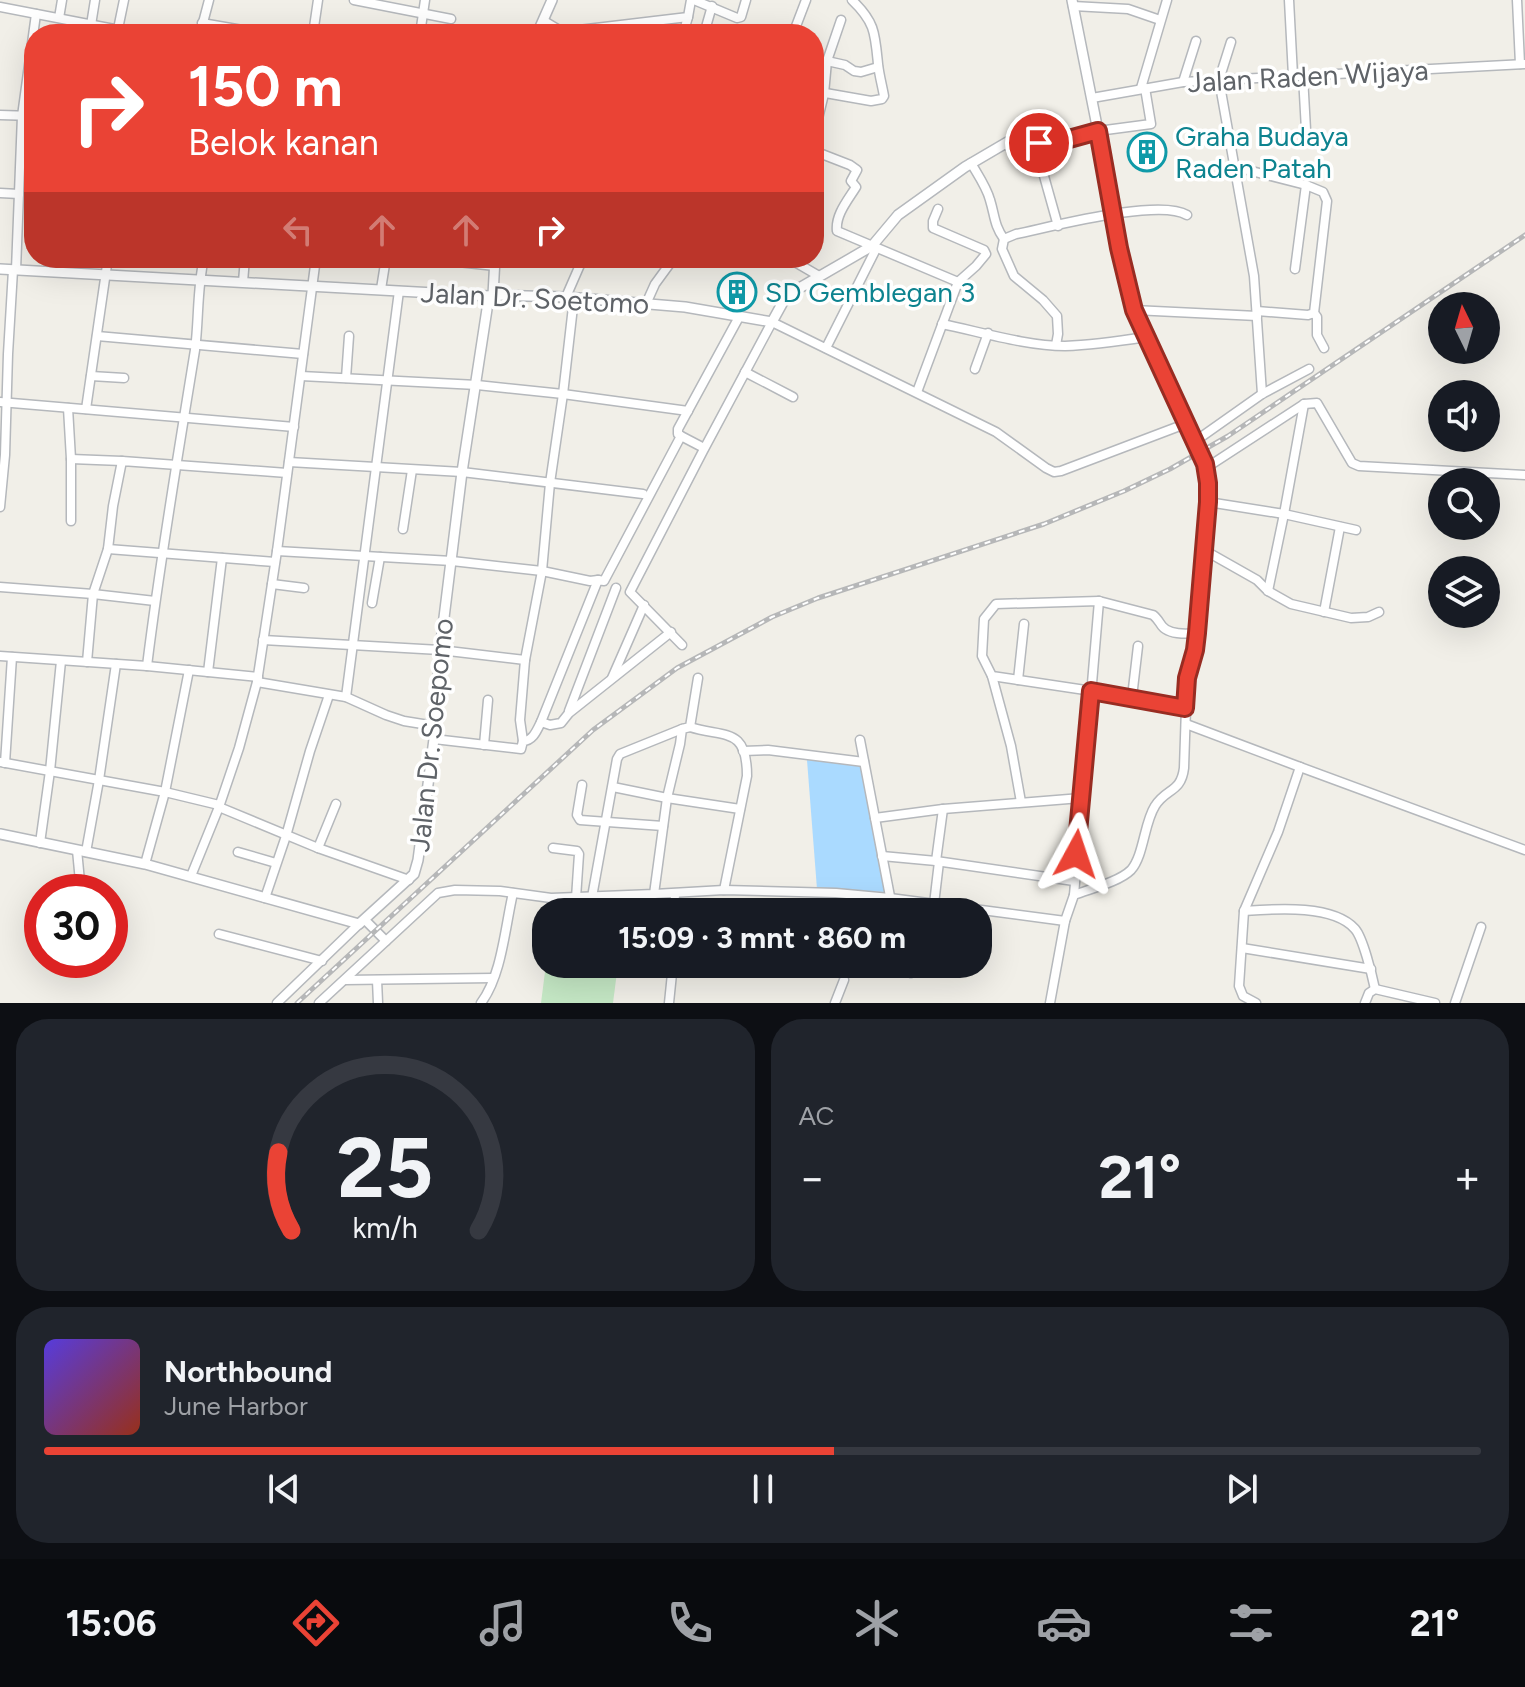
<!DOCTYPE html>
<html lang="id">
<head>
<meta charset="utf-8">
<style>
  body { margin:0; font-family:Figtree,sans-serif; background:#20242c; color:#f1f3f6; height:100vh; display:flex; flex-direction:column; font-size:30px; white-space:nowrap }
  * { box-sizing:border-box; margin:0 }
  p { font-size:26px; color:#9ea1a6 }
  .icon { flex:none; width:44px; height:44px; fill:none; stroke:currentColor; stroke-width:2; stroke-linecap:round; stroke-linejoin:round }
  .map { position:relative; height:1003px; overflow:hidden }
  .panel { display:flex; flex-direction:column; gap:16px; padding:16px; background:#0d0f14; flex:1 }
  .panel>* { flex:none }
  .hud { position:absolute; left:24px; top:24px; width:800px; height:244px; border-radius:32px; box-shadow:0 8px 32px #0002; background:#ea4335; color:#fff; overflow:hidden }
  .needle { width:52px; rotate:355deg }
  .fabs { position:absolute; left:1428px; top:292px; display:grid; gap:16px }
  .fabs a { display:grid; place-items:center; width:72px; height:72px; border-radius:50%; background:#171b24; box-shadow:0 8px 32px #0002; font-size:40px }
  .speed { position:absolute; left:24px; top:874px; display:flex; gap:16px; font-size:40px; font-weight:700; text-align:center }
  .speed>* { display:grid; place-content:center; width:104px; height:104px; border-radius:50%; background:#171b24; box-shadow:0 8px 32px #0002; line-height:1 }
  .speed .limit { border:12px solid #d22; background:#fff; color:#111 }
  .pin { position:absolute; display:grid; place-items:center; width:68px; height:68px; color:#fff; margin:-34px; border:4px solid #fff; border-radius:50%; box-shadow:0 2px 8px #0007 }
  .me { position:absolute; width:88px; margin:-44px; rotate:5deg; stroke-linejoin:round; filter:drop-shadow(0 0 6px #0008) }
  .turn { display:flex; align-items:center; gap:28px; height:168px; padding:0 32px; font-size:36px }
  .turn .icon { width:104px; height:104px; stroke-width:2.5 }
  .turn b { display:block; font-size:56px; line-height:68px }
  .lanes { display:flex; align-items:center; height:76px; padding:0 32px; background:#0003; justify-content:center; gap:40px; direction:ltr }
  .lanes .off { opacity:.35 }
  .big { font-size:60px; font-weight:700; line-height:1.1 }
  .panel .widget { flex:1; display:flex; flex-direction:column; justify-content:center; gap:12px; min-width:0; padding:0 28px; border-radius:32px; background:#20242c }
  .panel .dial { align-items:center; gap:0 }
  .dial svg { height:208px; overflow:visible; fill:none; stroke:#363941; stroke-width:7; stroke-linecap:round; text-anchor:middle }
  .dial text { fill:#f1f3f6; stroke:none }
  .song { display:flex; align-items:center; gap:24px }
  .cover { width:96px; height:96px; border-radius:12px; background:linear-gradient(135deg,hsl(250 70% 55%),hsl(10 70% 35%)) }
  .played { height:8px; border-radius:4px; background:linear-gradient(90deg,#ea4335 55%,#363941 55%) }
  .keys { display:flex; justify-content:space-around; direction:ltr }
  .heat { display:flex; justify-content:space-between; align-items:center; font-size:44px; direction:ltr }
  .panel .tiles { flex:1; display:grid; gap:16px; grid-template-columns:1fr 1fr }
  .widget:last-child { grid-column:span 2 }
  .trip { position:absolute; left:532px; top:898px; width:460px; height:80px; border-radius:32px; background:#171b24; box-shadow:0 8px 32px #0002; font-weight:700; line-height:80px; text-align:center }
  .dock { display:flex; height:128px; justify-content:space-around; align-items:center; background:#090b0e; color:#9ea1a6 }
  .dock .icon { width:56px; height:56px }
  .dock .active { color:#ea4335 }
  .dock b { font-size:36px; color:#f1f3f6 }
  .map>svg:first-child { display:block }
  .green { fill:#c5e8c5 }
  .water { fill:#aadaff }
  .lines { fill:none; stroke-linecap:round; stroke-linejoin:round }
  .minor-casing { stroke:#b5b8bc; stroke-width:11 }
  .tertiary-casing { stroke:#b5b8bc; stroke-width:12 }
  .minor { stroke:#fff; stroke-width:8 }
  .tertiary { stroke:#fff; stroke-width:9 }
  .rail-casing { stroke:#b6b7b8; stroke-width:5 }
  .rail { stroke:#fff; stroke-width:2; stroke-dasharray:6; stroke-linecap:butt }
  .route-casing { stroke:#982c22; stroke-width:20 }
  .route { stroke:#ea4335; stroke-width:14 }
  .labels { text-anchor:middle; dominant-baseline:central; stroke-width:7; stroke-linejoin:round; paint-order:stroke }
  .street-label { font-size:28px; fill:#5f6368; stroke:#fff }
  .culture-label { font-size:28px; fill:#0d838f; stroke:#fff; text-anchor:start }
</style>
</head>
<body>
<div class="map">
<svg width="1525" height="1003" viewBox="0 0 1525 1003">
  <rect width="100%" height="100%" fill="#f1efe8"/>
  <path class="green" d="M546 964H618L613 1003H541Z"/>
  <path class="water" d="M807 760 864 765 886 892 817 889Z"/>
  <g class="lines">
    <defs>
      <g id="minor">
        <path d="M354 0 451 19"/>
        <path d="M694 0 737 18 741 17 746 0"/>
        <path d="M1289 0 1293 76"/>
        <path d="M1517 0 1520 64"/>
        <path d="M1073 6 1128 9 1160 20"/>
        <path d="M0 7 140 34"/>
        <path d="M59 18 62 0"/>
        <path d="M544 21 564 33"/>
        <path d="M202 23 265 34"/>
        <path d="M91 25 95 0"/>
        <path d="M118 29 124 0"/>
        <path d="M562 32 688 17 691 0"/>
        <path d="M200 34 209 0"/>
        <path d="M313 34 318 0"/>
        <path d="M420 34 425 0"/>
        <path d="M683 34 688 17"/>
        <path d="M704 34 712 6"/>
        <path d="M793 34 806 0"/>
        <path d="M1231 42 1219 80 1254 276 1262 394"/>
        <path d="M827 61 845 65 854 71 861 72 878 67"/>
        <path d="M1303 76 1306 130"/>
        <path d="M1183 82 1196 41"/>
        <path d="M1141 88 1167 0"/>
        <path d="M814 91 871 101 882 99 884 96C882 85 879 74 878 64 875 33 875 22 852 0"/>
        <path d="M1092 98 1183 82 1525 64"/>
        <path d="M0 115 34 116"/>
        <path d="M814 135 824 94 827 61 841 20"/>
        <path d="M1035 144 1058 226"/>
        <path d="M814 151 850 165 857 170 851 181 856 187C848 200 835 215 837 231L958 282"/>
        <path d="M971 163C978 175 987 188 990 200 995 216 994 225 1004 239"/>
        <path d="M1236 167 1306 185 1323 192 1327 201 1314 313 1308 315 1257 311"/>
        <path d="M0 193 19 194"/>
        <path d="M788 258 819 276"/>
        <path d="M440 260 495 266"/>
        <path d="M1295 269 1306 185"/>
        <path d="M16 270 22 116 36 14"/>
        <path d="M243 282 245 258"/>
        <path d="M381 289 386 258"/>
        <path d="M566 297 583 258"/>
        <path d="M646 304 655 284 674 258"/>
        <path d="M1134 310 1257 316"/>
        <path d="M1314 313 1317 317V335L1324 348"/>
        <path d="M942 324C981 332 1027 346 1065 346 1092 345 1120 341 1146 337"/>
        <path d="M97 336 303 354"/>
        <path d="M1056 345 1058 334 1057 316 1043 300 1014 276 1002 249 1004 239 1016 234C1051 227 1159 198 1187 215"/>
        <path d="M826 348 876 249"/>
        <path d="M975 369 988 333"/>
        <path d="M745 372 793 397"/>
        <path d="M91 376 124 378"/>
        <path d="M301 376 477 385 563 394 688 411"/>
        <path d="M346 378 349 336"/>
        <path d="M917 392 958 282 976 266 986 254 984 250 933 228V221L938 209"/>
        <path d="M0 402 294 427"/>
        <path d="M68 408 71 459V521"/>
        <path d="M86 409 108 258"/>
        <path d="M681 436 704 448"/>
        <path d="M1194 442 1262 394 1309 369"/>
        <path d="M71 459 122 461"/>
        <path d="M289 462 462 472 643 494"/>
        <path d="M1206 468 1304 404 1317 403 1352 463 1359 466 1525 475"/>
        <path d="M1208 502 1284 514 1356 530"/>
        <path d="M0 507 5 455 8 354 13 270"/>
        <path d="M403 529 412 470"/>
        <path d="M108 549 275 562"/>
        <path d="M1204 550 1257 580 1268 591 1291 604 1351 618 1368 617 1379 612"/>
        <path d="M277 551 452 561 542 571 590 581 598 580"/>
        <path d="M272 584 304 588"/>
        <path d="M0 587 93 594 155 601"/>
        <path d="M1268 591 1284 514 1304 404"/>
        <path d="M372 603 380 557"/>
        <path d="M1324 612 1340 527"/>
        <path d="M263 640 440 650 525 660"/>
        <path d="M682 645 630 592 703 451 772 322 996 432 1046 468 1054 472 1061 471 1185 424"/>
        <path d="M0 656 147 666 258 677"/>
        <path d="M87 662 93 594 108 549 113 506 122 461 287 473"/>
        <path d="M147 666C160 560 178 455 195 350 199 319 197 288 204 258"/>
        <path d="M208 672 222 558"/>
        <path d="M992 676 1011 746 1021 802"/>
        <path d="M612 678 644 605"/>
        <path d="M1018 680 1024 624"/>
        <path d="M257 682 346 697 386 715 404 721 435 726"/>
        <path d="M346 697 399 291"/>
        <path d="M1132 697 1138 646"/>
        <path d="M1185 708 1132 697 992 676 982 656 984 619 996 604 1099 601 1153 615C1157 618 1159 622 1162 626 1169 635 1187 634 1197 633"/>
        <path d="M569 711 616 588"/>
        <path d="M541 722 550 725 561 723 569 713 671 632"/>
        <path d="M1186 724 1300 767 1278 832 1244 911 1239 986 1243 996 1256 1003"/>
        <path d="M690 727C724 738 747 726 747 776L724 890"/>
        <path d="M434 739 521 749 523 741C533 741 537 730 541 722L598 580 604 581 681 436 678 434V429L739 317"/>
        <path d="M860 740 893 912"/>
        <path d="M523 741 520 720 525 660 542 571 550 483 563 394 574 298"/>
        <path d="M484 745 488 700"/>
        <path d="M743 751 768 750 864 762"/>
        <path d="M0 762 165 792 219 805"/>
        <path d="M5 763 12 657"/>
        <path d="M1300 767 1525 850"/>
        <path d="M582 785 577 815 580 820 663 826"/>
        <path d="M613 787 667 798 740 809"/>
        <path d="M219 807 318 848 409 880"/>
        <path d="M875 818 943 809 1081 798"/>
        <path d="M40 843 50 771 61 661"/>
        <path d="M318 848 336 804"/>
        <path d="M553 848 577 851 579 854 576 898"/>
        <path d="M77 850 81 892"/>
        <path d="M86 852 99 780 116 664"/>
        <path d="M238 852 276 863"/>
        <path d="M882 856 936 861 1074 881"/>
        <path d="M936 861 943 809"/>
        <path d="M145 864 165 792 189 670"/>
        <path d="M191 876 219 807 239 748 257 682 277 551 316 258"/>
        <path d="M654 894 724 890 836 893 890 898 1065 921"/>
        <path d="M1074 895 1099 601"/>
        <path d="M592 897 617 759 620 754 682 729"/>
        <path d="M265 898 286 836 310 751 329 695"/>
        <path d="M934 904 939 862"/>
        <path d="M1244 911C1274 909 1333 904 1355 929 1363 938 1372 975 1375 989"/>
        <path d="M674 912 675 894"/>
        <path d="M365 920 386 941"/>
        <path d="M219 934 322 961"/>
        <path d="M1242 948 1371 969"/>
        <path d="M908 964 911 973"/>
        <path d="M345 980 493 978"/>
        <path d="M377 980 378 1003"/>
        <path d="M277 1003 359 924"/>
        <path d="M319 1003 438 893 455 890 500 891 551 898 654 894 667 798 680 744 682 729 690 727 698 678"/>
        <path d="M481 1003C502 975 505 927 513 893"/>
        <path d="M669 1003 673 964"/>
        <path d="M835 1003 844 980"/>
        <path d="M1050 1003 1065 921 1074 895C1089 889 1119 882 1131 870 1144 855 1144 823 1155 806 1166 788 1181 793 1184 768L1187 678 1195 650 1197 633 1208 502V483L1205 464 1134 310 1119 248 1098 131 1151 124 1145 88"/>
        <path d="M1365 1003 1369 993 1375 989 1435 1003"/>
        <path d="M1455 1003 1481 927"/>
      </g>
      <g id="tertiary">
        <path d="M537 34 552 0"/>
        <path d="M1007 145 1058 141 1098 131 1072 0"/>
        <path d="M0 269 489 296 493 295 566 297 685 307 772 322 783 302 796 290 872 246 898 215 965 167 1011 140 1021 138 1039 143"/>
        <path d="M493 295 495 258"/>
        <path d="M0 834 145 864 359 924 414 874 418 860 434 739 440 650 462 472 489 296"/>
      </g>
    </defs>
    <use href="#minor" class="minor-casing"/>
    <use href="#tertiary" class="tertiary-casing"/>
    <use href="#minor" class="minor"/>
    <use href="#tertiary" class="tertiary"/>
    <defs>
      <path id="rail" d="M297 1003 593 730 677 668 772 617 818 598 1044 524 1124 491 1170 469 1228 436 1525 235"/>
    </defs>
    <use href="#rail" class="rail-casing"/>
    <use href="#rail" class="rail"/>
  </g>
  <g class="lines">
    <defs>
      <path id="route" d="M1039 143 1069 139 1098 131 1119 248 1134 310 1205 464 1208 483V502L1197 633 1195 650 1187 678 1185 708 1091 691 1076 854"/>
    </defs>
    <use href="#route" class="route-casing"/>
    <use href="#route" class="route"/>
  </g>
  <defs>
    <symbol id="building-ring" viewBox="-11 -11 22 22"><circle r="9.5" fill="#fff" stroke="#0f9aa8" stroke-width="1.5"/><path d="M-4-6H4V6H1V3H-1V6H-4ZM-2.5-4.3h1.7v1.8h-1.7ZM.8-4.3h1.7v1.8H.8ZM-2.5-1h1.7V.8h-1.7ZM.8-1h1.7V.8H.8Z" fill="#0f9aa8"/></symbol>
  </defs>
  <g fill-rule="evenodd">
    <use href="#building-ring" x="1125" y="130" width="44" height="44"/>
    <use href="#building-ring" x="715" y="270" width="44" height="44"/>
  </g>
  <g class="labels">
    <g class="street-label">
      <text transform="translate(1308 76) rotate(-3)">Jalan Raden Wijaya</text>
      <text transform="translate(535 298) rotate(3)">Jalan Dr. Soetomo</text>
      <text transform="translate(431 735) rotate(-84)">Jalan Dr. Soepomo</text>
    </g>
    <g class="culture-label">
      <text x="1175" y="136">Graha Budaya<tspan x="1175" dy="32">Raden Patah</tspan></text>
      <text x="765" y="292">SD Gemblegan 3</text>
    </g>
  </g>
</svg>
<div class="fabs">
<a><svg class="needle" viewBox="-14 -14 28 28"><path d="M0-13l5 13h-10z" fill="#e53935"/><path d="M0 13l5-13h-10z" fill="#9ea1a6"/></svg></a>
<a><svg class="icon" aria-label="sound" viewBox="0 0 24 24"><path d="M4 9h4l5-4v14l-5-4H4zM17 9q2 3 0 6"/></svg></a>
<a><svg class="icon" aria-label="search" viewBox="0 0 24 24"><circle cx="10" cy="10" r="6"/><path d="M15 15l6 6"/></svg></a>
<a><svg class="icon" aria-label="layers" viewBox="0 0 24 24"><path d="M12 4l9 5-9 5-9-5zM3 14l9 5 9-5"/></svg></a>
</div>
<div class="speed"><div class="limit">30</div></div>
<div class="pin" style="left:1039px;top:143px;background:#d93025"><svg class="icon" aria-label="arrive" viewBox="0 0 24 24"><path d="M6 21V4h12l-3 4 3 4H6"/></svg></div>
<svg class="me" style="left:1076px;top:854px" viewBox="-20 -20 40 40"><path d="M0-17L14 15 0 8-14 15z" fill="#ea4335" stroke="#fff" stroke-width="4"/></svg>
<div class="trip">15:09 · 3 mnt · 860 m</div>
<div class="hud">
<div class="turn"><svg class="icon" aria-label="right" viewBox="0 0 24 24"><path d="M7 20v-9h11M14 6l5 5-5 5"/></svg><div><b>150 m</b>Belok kanan</div></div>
<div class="lanes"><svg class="icon off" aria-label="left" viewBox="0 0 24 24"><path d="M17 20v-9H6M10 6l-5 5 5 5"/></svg><svg class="icon off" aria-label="ahead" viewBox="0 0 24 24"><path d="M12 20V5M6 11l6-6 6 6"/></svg><svg class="icon off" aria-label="ahead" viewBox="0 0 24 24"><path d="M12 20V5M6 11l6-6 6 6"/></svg><svg class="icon" aria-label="right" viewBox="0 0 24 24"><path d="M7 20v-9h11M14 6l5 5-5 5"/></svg></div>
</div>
</div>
<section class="panel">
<div class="tiles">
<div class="widget dial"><svg viewBox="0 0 100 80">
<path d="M14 69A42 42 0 1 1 86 69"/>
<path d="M14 69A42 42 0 0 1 9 39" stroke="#ea4335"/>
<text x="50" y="56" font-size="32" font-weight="700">25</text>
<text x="50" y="72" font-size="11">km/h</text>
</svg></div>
<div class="widget"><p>AC</p>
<div class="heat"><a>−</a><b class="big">21°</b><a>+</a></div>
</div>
<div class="widget">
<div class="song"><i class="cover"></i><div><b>Northbound</b><p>June Harbor</p></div></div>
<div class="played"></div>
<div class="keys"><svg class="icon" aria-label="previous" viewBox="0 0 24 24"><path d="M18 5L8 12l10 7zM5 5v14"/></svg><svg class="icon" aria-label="pause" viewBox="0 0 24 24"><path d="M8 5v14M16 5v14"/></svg><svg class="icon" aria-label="next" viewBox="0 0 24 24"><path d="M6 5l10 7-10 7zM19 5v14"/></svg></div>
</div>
</div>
</section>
<nav class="dock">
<b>15:06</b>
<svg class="icon active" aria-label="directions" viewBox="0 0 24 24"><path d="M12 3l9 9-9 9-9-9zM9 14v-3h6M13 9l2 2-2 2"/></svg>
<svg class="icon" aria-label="music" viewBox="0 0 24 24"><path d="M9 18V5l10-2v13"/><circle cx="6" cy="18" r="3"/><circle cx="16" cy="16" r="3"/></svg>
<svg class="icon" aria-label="phone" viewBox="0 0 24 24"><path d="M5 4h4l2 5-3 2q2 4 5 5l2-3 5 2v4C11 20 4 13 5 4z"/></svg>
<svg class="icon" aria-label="climate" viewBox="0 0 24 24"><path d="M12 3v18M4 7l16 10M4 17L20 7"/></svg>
<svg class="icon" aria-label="car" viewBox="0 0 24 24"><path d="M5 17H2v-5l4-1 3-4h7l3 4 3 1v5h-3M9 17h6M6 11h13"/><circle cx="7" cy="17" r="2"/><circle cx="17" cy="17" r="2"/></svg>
<svg class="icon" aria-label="filters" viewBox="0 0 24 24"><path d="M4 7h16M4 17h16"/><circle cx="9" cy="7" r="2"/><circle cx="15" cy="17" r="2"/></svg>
<b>21°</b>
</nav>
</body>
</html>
